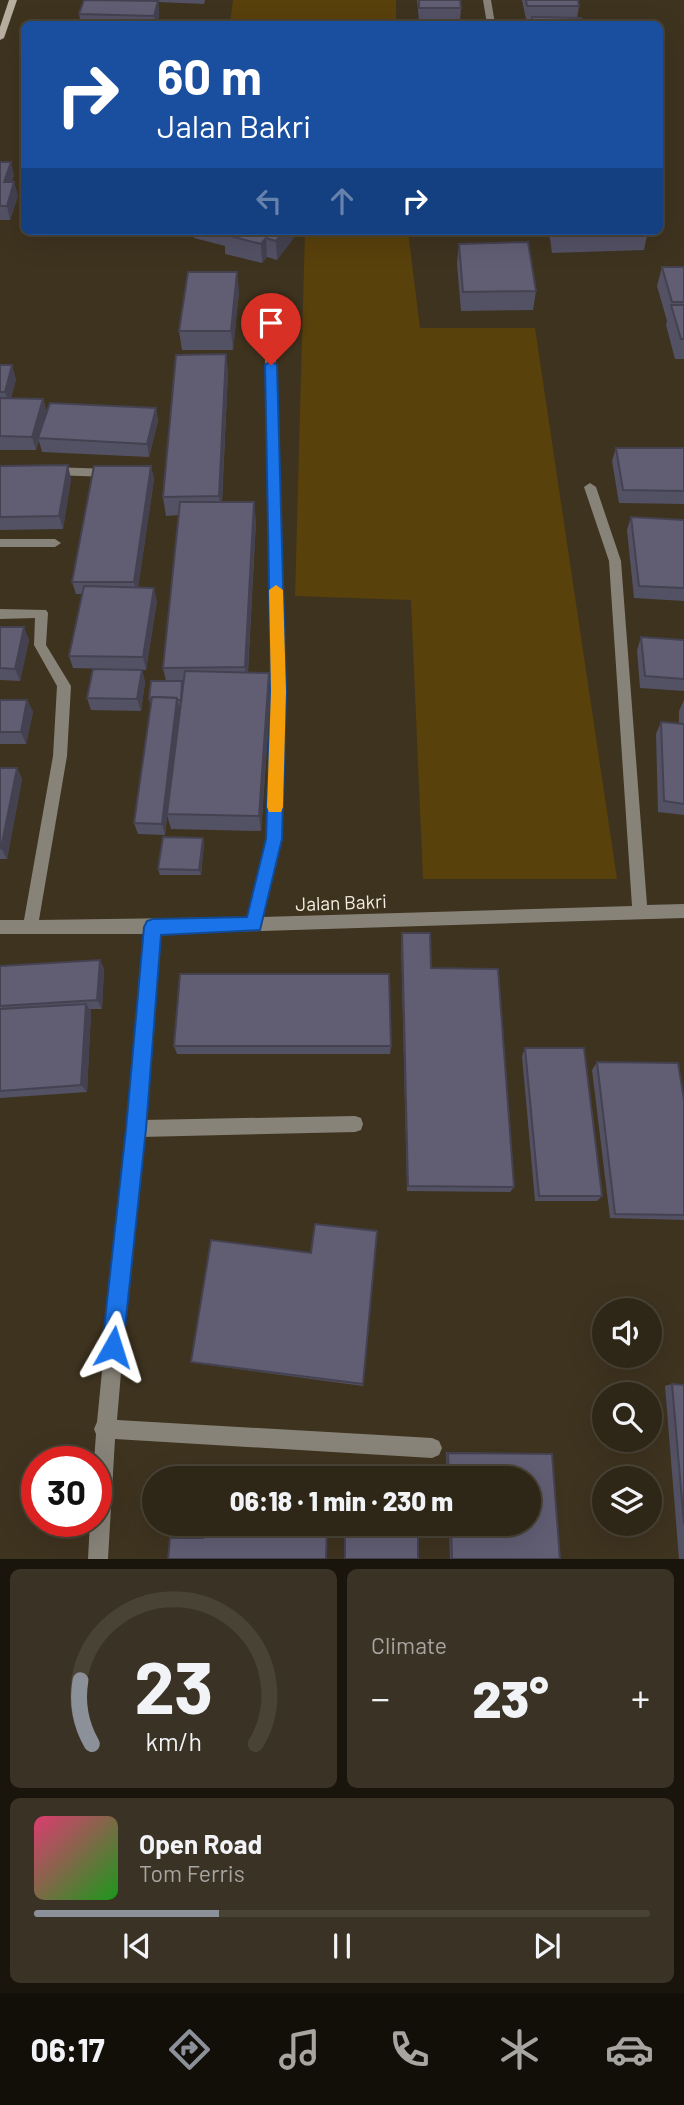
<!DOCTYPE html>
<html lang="en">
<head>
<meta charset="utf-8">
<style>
  body { margin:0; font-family:Barlow,sans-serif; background:#3a3224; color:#f1f3f6; height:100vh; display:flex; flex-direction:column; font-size:26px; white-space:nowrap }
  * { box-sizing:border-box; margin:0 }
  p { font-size:23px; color:#a7a5a1 }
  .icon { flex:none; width:38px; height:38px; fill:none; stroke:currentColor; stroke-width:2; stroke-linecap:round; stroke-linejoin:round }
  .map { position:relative; height:1559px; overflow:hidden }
  .panel { display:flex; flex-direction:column; gap:10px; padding:10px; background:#19150d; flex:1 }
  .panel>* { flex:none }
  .hud { position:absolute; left:21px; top:21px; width:642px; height:214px; border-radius:10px; box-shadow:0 7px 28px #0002,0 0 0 2px #494336; background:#1a4fa0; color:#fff; overflow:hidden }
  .fabs { position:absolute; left:592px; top:1298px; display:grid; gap:14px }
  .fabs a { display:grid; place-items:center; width:70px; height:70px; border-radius:50%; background:#2e2617; box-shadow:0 7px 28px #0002,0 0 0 2px #494336; font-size:35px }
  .speed { position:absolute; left:21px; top:1446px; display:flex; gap:14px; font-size:35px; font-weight:700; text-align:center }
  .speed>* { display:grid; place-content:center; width:91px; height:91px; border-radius:50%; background:#2e2617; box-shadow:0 7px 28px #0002,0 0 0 2px #494336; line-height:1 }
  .speed .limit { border:10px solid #d22; background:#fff; color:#111 }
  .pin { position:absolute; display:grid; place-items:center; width:60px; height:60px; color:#fff; margin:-72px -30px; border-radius:50% 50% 50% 0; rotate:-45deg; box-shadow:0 0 7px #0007 }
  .pin .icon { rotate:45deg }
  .me { position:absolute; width:77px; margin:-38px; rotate:6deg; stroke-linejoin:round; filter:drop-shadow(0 0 5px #0008) }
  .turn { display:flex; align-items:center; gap:24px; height:147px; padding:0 21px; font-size:32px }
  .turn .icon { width:91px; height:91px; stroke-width:2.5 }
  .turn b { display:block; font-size:49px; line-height:60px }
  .lanes { display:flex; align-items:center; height:66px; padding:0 21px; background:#0003; justify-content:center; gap:35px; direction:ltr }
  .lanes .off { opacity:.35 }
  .big { font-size:52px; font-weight:800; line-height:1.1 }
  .panel .tile { flex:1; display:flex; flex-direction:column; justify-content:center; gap:10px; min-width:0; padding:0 24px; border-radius:10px; background:#3a3224 }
  .panel .dial { align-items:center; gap:0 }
  .dial svg { height:182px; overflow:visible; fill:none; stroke:#494336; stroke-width:7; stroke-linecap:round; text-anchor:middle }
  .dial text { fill:#f1f3f6; stroke:none }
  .song { display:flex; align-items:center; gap:21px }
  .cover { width:84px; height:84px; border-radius:10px; background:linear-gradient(135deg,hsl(340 70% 55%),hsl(120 70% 35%)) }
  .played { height:7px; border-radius:4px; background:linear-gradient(90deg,#8c9099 30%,#494336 30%) }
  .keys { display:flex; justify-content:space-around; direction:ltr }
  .heat { display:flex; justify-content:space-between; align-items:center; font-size:38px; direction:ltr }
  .panel .tiles { flex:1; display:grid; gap:10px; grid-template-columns:1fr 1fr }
  .tile:last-child { grid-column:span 2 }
  .trip { position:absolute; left:142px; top:1466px; width:399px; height:70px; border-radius:35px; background:#2e2617; box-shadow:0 7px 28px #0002,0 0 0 2px #494336; font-weight:800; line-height:70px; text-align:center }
  .dock { display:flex; height:112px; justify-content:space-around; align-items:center; background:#120f09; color:#a7a5a1 }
  .dock .icon { width:49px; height:49px }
  .dock .active { color:#8c9099 }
  .dock b { font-size:32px; color:#f1f3f6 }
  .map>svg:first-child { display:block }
  .green { fill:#59410c }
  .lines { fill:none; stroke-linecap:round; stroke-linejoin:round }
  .street { fill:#888379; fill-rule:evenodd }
  .secondary { fill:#b7ae9f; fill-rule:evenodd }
  .wall { fill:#535164; fill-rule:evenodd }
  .shaded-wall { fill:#444251 }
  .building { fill:#615e74; stroke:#444251; stroke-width:2 }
  .route { fill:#1a73e8; stroke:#114b97; stroke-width:2 }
  .slow { fill:#f59e0b }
  .labels { text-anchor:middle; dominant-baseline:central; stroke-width:7; stroke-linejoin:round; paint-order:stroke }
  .street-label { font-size:19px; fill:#f4ede1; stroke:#3e331f }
</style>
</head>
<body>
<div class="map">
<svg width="684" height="1559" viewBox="0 0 684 1559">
  <rect width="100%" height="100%" fill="#3e331f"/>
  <g class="green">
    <path d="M233 0H396V24H230Z"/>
    <path d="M305 231H408L420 328H535L617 879H423L411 600 295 596Z"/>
  </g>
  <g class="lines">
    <g class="street">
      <path d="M483 0H491L495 24H487Z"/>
      <path d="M269 307 274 310 286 691 281 839 262 917 632 906 609 561 584 487 590 483 596 487 621 561 647 905 684 904V918L160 934 143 1120 355 1116 361 1118 363 1124 361 1130 355 1132 141 1137 117 1420 432 1438 439 1441 442 1448 439 1455 432 1458 115 1439 108 1559H88L90 1521H96V1461H94L96 1434 94 1429 97 1422 145 934H0V920H24L53 756 57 686 34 645 35 618 0 619V609L46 610 48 613 46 645 71 686 67 756 39 920 247 917 267 839 272 691 264 310Z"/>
      <path d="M50 467 111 469 117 473 111 477 50 475 44 471Z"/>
      <path d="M0 539H55L61 543 55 547H0Z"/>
    </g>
    <path class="secondary" d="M9 0H17L4 38 0 40V27Z"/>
  </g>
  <g class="wall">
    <path d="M143 0H205L204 4 158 2 159 15 157 24H81L79 14 143 1Z"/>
    <path d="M417 0H460L461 8 460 21H419Z"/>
    <path d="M522 0H578L579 6 577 18 583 24H531V19H526Z"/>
    <path d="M0 162 14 175 12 182H14L18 196 10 220H0Z"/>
    <path d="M193 231H295V236L277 260 267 257 262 263 225 254V246L194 238Z"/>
    <path d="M549 231H648L644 250 552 253Z"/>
    <path d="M459 244 536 291 533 310 461 311 457 263Z"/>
    <path d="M662 267H684V359H675L666 325 667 321 657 286Z"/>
    <path d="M239 291 233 350H182L179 331Z"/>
    <path d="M226 354 228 373 222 502 256 520 248 673H269L271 690 261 831 171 829 167 815 165 835 138 834 134 823 151 706 149 699 166 681 163 668 179 515 166 516 163 497ZM179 706H181L173 767 180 710Z"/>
    <path d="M0 365 16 379 11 398 43 399 47 412 156 408 158 421 149 457 42 452 39 441 36 450H0Z"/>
    <path d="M616 448H684V504L619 503 612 461Z"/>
    <path d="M0 466 71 479 63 529 0 530Z"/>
    <path d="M151 466 154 479 138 588 157 601 146 670 73 668 69 656 82 594H76L72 582Z"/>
    <path d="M631 517 684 520V601L634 598 627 530Z"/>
    <path d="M0 627 29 640 20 681 0 680Z"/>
    <path d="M641 637 684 640V691L640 688 637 650Z"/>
    <path d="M142 670 145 682 141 711 91 710 87 698Z"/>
    <path d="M0 700H27L33 712 26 744H0Z"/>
    <path d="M684 700V815L658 812 656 734 661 722 679 724V711Z"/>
    <path d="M0 768H17L22 779 7 859H0Z"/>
    <path d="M203 838 204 843 201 875H160L158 869Z"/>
    <path d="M402 933 514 1187 510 1192 407 1191 401 942Z"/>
    <path d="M100 960 104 969 102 1009H90L91 1012 87 1092 0 1098V966Z"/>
    <path d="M174 1046H391L390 1054H177Z"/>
    <path d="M525 1048 602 1196 597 1201H535L522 1056Z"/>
    <path d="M597 1062 684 1100V1220L610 1218 592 1070Z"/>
    <path d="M377 1231 363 1386 194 1363 191 1362 311 1253Z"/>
    <path d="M672 1384 684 1385V1559H679L665 1386Z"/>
    <path d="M446 1452 552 1454 560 1559H450L449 1524H528V1479H447Z"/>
    <path d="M174 1536H203L327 1559 170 1538Z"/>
  </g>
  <g class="shaded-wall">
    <path d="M158 1 159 15 157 24H155L154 16Z"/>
    <path d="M11 162 14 175 8 196 4 182Z"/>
    <path d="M14 182 18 196 10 220 7 206Z"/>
    <path d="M284 231H295V236L277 260 276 241Z"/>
    <path d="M266 238 267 257 262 263 261 244Z"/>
    <path d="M237 272 239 291 233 350 231 331Z"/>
    <path d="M226 354 228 373 221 515 219 496Z"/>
    <path d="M12 365 16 379 9 405 5 392Z"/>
    <path d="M43 399 47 412 38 438 39 441 36 450 32 437Z"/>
    <path d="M156 408 158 421 149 457 147 444Z"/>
    <path d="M68 465 71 479 63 529 59 516Z"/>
    <path d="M151 466 154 479 137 595 134 582Z"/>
    <path d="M254 502 256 520 247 684 245 667Z"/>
    <path d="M154 588 157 601 146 670 143 657Z"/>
    <path d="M24 627 29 640 20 681 15 669Z"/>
    <path d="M142 670 145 682 141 711 137 699Z"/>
    <path d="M269 673 271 690 261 831 259 816Z"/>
    <path d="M177 698 180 710 165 835 162 824Z"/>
    <path d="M27 700 33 712 26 744 21 732Z"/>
    <path d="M17 768 22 779 7 859 1 848Z"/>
    <path d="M203 838 204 843 201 875 199 870Z"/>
    <path d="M100 960 104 969 102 1009 97 1000Z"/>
    <path d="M86 1004 91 1012 87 1092 81 1085Z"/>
  </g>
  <g class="building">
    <path d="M84 0 158 1 154 16 79 14Z"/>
    <path d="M419 0H460L461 8H419Z"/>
    <path d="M526 0H578L579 6H527Z"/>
    <path d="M532 17 581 18 583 24H533Z"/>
    <rect x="421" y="22" width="41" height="2"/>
    <path d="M0 162H11L4 182H14L7 206H0Z"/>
    <path d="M227 231H284L276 241 266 238 261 244 223 234Z"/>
    <path d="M555 231H648L556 234Z"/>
    <path d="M528 242 536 291 463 292 459 244Z"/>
    <path d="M662 267H684V302H672Z"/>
    <path d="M188 272H237L231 331H179Z"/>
    <path d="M671 305H684V339H681Z"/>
    <path d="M226 354 219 496 163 497 176 355Z"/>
    <path d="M0 365H12L5 392H0Z"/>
    <path d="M0 398 43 399 32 437 0 436Z"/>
    <path d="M50 403 156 408 147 444 38 438Z"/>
    <path d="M616 448H684V491L623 490Z"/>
    <path d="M68 465 59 516 0 517V466Z"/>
    <path d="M94 466H151L134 582H72Z"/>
    <path d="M180 502H254L245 667 163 668Z"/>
    <path d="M631 517 684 520V588L639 586Z"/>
    <path d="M84 586 154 588 143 657 69 656Z"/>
    <path d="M0 627H24L15 669 0 668Z"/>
    <path d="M641 637 684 640V679L645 676Z"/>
    <path d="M93 669 142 670 137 699 87 698Z"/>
    <path d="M185 671 269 673 259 816 167 814Z"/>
    <path d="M151 681H182L181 700H177V698L152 697 151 699H149Z"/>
    <path d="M152 697 177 698 162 824 134 823Z"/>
    <path d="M0 700H27L21 732H0Z"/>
    <path d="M661 722 684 724V804L664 801Z"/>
    <path d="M0 768H17L1 848H0Z"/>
    <path d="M163 837 203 838 199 870 158 869Z"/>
    <path d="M402 933H430L431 968 498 969 514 1187 408 1186Z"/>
    <path d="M100 960 97 1000 0 1006V966Z"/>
    <path d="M180 974H389L391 1046H174Z"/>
    <path d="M86 1004 81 1085 0 1091V1009Z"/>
    <path d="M525 1048H584L602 1196H539Z"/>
    <path d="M597 1062 678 1063 684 1100V1215L615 1214Z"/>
    <path d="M315 1224 377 1231 363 1384 191 1362 211 1240 311 1253Z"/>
    <path d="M672 1384 684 1385V1524Z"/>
    <path d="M448 1453 552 1454 560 1559H452L451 1524H528V1479H449Z"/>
    <path d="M204 1524H327L326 1559H168L170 1538H203Z"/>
    <rect x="345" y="1524" width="73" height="35"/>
  </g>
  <path class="route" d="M271 361 277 365 286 691 282 839 260 930 161 935 146 1129 123 1347 120 1354 113 1358 105 1354 102 1347 126 1129 144 927 147 921 153 919 247 917 266 839 271 691 265 365Z"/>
  <path class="slow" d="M276 585 283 590 286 691 283 807 281 812H269L267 807 271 691 269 590Z"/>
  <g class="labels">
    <g class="street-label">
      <text transform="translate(341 902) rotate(-2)">Jalan Bakri</text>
    </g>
  </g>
</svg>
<div class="fabs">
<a><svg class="icon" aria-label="sound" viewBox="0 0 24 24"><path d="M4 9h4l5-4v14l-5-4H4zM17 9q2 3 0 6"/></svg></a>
<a><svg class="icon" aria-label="search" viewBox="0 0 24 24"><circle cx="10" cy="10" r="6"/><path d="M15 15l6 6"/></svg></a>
<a><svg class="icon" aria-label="layers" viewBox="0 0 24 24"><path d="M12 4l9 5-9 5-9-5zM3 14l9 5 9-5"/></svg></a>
</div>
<div class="speed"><div class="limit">30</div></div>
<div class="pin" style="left:271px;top:365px;background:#d93025"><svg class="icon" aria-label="arrive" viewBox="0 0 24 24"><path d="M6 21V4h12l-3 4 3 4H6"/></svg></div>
<svg class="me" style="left:113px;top:1347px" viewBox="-20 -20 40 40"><path d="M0-17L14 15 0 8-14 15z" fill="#1a73e8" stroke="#fff" stroke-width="4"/></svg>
<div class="trip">06:18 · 1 min · 230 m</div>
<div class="hud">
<div class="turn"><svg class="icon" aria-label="right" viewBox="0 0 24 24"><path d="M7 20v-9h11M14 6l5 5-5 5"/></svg><div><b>60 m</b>Jalan Bakri</div></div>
<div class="lanes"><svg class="icon off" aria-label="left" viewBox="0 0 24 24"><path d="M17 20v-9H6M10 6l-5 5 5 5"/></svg><svg class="icon off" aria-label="ahead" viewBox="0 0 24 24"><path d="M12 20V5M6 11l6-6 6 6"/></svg><svg class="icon" aria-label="right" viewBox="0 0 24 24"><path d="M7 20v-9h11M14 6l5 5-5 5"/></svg></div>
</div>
</div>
<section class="panel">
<div class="tiles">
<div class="tile dial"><svg viewBox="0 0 100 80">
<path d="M14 69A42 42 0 1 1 86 69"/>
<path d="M14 69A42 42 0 0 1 9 41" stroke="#8c9099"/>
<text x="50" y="56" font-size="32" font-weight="700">23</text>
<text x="50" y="72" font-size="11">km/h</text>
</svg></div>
<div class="tile"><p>Climate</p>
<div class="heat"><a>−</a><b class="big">23°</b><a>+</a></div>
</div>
<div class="tile">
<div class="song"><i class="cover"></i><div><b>Open Road</b><p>Tom Ferris</p></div></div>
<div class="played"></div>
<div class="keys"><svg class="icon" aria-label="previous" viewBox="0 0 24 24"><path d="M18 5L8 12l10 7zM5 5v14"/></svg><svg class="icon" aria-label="pause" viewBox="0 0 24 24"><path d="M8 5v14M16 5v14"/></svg><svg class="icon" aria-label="next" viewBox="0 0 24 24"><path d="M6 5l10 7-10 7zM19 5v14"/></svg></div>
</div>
</div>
</section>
<nav class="dock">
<b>06:17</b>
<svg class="icon active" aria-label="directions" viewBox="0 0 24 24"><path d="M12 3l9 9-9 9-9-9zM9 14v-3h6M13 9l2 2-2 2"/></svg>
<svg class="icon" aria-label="music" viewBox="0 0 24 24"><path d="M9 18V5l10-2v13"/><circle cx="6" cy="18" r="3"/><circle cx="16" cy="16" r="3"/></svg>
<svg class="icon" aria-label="phone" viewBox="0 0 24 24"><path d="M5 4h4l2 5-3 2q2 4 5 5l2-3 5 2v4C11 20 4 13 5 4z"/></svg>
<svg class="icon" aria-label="climate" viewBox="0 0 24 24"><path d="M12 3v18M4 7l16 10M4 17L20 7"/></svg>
<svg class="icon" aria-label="car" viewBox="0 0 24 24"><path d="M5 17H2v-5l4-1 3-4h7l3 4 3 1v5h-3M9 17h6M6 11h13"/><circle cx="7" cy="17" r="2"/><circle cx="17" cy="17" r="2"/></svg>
</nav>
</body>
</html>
